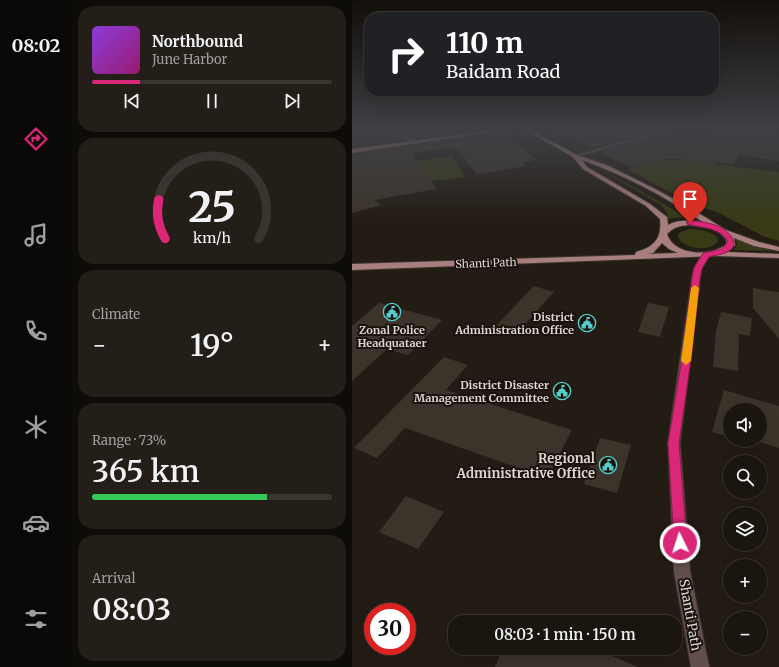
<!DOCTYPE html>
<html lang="en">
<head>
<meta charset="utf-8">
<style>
  body { margin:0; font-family:Merriweather,serif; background:#231e18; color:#f1f3f6; height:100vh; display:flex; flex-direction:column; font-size:15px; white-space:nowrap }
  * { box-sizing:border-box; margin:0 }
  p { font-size:13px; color:#9f9f9e }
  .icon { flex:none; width:22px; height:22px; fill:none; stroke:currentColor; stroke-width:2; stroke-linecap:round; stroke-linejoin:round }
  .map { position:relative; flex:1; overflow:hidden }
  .drawer { display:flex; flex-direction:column; gap:6px; padding:6px; background:#0e0c08; width:280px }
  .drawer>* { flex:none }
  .hud { position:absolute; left:12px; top:12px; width:355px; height:84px; border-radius:16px; box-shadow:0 4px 16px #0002,0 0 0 1px #38342f; background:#202124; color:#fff; overflow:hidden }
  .controls { position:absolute; left:371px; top:403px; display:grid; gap:8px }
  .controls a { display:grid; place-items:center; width:44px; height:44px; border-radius:50%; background:#1a150f; box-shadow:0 4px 16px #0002,0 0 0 1px #38342f; font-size:20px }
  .speed { position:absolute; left:12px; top:603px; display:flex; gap:8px; font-size:20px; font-weight:700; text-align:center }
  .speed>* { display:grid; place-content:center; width:52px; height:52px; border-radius:50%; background:#1a150f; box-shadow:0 4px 16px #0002,0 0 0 1px #38342f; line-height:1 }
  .speed .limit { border:6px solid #d22; background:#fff; color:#111 }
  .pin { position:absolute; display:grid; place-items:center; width:34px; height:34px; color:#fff; margin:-41px -17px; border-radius:50% 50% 50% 0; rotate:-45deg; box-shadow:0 0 4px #0007 }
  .pin .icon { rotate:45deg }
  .me { position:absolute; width:44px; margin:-22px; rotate:356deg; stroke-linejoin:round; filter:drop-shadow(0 0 3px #0008) }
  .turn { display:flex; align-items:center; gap:14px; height:84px; padding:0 16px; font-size:18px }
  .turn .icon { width:52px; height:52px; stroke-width:2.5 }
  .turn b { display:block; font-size:28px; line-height:34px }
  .big { font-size:30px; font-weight:600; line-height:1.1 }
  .drawer .widget { flex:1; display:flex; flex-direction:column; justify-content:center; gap:6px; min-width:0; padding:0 14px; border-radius:16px; background:#231e18 }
  .drawer .dial { align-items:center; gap:0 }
  .dial svg { height:104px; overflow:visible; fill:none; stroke:#38342f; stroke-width:7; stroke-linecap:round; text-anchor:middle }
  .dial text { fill:#f1f3f6; stroke:none }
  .song { display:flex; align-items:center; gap:12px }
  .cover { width:48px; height:48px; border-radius:6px; background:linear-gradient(135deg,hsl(270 70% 55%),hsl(320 70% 35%)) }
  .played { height:4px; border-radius:2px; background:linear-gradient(90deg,#db2777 20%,#38342f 20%) }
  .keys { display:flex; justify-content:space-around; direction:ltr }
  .heat { display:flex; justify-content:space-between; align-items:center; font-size:22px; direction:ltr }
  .charge { height:6px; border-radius:3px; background:linear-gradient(90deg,#34c759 73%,#38342f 0) }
  .trip { position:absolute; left:96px; top:615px; width:234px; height:40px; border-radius:16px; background:#1a150f; box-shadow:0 4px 16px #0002,0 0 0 1px #38342f; font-weight:600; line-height:40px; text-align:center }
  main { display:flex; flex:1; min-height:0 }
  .dock { display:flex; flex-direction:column; width:72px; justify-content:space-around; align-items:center; background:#0a0806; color:#9f9f9e }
  .dock .icon { width:28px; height:28px }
  .dock .on { color:#db2777 }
  .dock b { font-size:18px; color:#f1f3f6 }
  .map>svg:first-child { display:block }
  .green { fill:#373a15 }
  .building { fill:#3c342b }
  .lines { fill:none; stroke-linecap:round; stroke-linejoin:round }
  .minor-casing { stroke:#3d362e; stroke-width:2 }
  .major-casing { stroke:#3d362e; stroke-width:2 }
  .minor { fill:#634e4e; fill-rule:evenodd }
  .major { fill:#a97e7f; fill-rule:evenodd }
  .route { fill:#db2777; stroke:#8e194d }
  .slow { fill:#f59e0b }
  .labels { text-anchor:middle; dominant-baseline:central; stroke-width:4; stroke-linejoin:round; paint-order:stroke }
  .street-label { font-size:11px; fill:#dbd6d0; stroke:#1a130b }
  .poi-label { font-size:11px; font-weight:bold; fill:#dbd6d0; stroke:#1a130b; text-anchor:end }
  .near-poi-label { font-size:13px; font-weight:bold; fill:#dbd6d0; stroke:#1a130b; text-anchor:end }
  .near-street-label { font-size:13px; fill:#dbd6d0; stroke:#1a130b }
</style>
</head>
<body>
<main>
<nav class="dock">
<b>08:02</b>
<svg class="icon on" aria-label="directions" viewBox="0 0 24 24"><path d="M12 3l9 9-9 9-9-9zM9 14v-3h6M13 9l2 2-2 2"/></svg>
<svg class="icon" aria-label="music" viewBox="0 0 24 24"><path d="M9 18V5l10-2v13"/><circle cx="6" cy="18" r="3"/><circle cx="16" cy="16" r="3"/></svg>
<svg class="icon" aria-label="phone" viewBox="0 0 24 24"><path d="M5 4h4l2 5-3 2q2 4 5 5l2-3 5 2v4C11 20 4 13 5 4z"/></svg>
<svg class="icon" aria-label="climate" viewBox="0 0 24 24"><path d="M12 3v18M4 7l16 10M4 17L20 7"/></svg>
<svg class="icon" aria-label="car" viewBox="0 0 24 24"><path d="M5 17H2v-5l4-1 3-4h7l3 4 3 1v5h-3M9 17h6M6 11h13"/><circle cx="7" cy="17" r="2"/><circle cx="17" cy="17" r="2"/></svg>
<svg class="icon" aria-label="filters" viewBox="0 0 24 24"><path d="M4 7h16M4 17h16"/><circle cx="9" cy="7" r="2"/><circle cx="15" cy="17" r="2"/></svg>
</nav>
<section class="drawer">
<div class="widget">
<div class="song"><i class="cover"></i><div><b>Northbound</b><p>June Harbor</p></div></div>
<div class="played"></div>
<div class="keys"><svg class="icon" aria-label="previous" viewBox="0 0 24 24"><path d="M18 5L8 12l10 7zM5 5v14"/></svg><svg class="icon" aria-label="pause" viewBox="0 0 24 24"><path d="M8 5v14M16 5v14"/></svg><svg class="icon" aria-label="next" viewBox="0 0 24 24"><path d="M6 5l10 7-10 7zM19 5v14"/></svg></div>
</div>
<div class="widget dial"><svg viewBox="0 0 100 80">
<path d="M14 69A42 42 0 1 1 86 69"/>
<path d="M14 69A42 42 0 0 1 9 39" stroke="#db2777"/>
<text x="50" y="56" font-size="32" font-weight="700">25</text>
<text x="50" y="72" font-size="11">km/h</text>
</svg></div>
<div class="widget"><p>Climate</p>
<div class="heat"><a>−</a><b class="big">19°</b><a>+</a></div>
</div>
<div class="widget"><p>Range · 73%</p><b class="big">365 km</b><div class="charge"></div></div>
<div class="widget"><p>Arrival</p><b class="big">08:03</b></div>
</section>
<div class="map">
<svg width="427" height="667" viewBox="0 0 427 667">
  <rect width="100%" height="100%" fill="#231c14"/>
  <g class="green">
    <path d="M100 156 113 177 56 184 40 165Z"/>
    <path d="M328 160 427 172V241L413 237 363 211 344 206 275 169 308 161Z"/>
    <path d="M240 164 319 208 332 217 316 219V215L309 205Z"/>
    <path d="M336 229C347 229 357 230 365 237L366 242C356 252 336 249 327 240L326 234Z"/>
    <path d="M384 239 420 251 381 250 385 246Z"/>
  </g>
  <g class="building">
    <path d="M0 130H44L54 140 0 147Z"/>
    <path d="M52 130H129L64 139Z"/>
    <path d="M200 130H304L241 148Z"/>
    <path d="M319 130H321L322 137 359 141 368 130H386L427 136V161L387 155 381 165 364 162 363 165 319 158 279 168 248 152Z"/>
    <path d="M152 132 184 160 171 163 174 166 125 174 103 147 60 153 85 189 22 200 29 205 0 213V154Z"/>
    <path d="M182 286 202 292 164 334 143 327Z"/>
    <path d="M401 288 427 292V339L401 308Z"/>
    <path d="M27 303 90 320 56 355 35 349 0 381V326Z"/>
    <path d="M296 303 317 307 308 337 286 332Z"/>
    <path d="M369 312 400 318 398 336 387 334 386 371 361 367 364 331Z"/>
    <path d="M92 357 116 365 94 390 220 430 195 478 53 428 25 458 2 448Z"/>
    <path d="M372 390 427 406V448L402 440H408V410H378V437L360 432Z"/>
    <path d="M248 438 279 445 265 493 232 484Z"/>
    <path d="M54 496 92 512 66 549 27 532Z"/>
    <path d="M151 648H241L286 667H143Z"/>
  </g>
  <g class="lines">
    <defs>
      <g id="minor">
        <path d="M45 130H50L65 142 60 143Z"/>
        <path d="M310 130H318L225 157 220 156Z"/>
        <path d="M351 253H357L358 255 350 268 348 278 328 443 338 571 357 667H339L322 571 316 443 340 278 342 268Z"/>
      </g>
      <g id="major">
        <path d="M141 130H154L0 153V149Z"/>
        <path d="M173 130H179L225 155 257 166 305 190 340 209 374 230 407 242 427 247V251L402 246 382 238 383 245 375 252 427 254V258L364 256 0 270V264L283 255 284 252C303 247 310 238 308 219L294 206 231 169 221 157ZM230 160C272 175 314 197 351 222 340 221 326 219 316 225L315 217 298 204 235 167ZM337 225 357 228 367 232 374 239 375 244C359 257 322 256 315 234 322 227 327 226 337 225ZM310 243 317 249 326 253 295 254 301 253Z"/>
      </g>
    </defs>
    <use href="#minor" class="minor-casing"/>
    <use href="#major" class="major-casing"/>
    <use href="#minor" class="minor"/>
    <use href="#major" class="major"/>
  </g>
  <linearGradient id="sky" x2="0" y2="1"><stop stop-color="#130f0b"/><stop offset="0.58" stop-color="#3f4045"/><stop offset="1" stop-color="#3f4045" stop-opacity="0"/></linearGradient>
  <rect width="427" height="223" fill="url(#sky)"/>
  <path class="route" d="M335 221C343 220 358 223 366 226 376 231 391 244 375 252 370 255 362 255 357 257L350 268 348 278 340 352 327 443 335 543 333 547 328 549 324 547 322 543 316 443 331 352 340 278 342 268 351 253 370 249 376 241C367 227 350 228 335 224Z"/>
  <path class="slow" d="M343 285 347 288 339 361 334 365 329 361 339 288Z"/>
  <defs>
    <symbol id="civic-ring" viewBox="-11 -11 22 22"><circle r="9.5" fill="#1a130b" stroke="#52cdcc" stroke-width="1.5"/><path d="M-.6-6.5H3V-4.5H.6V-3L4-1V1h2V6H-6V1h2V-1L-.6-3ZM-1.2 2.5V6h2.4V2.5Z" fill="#52cdcc"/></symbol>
  </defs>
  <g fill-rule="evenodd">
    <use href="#civic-ring" x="30" y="302" width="20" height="20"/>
    <use href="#civic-ring" x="225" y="313" width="20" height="20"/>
    <use href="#civic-ring" x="200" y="381" width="20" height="20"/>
    <use href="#civic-ring" x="246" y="455" width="20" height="20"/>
  </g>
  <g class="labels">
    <g class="street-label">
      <text transform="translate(134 263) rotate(-2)">Shanti Path</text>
    </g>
    <g class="poi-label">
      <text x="222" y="317">District<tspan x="222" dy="13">Administration Office</tspan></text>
      <text x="40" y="330" text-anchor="middle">Zonal Police<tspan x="40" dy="13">Headquataer</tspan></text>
      <text x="197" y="385">District Disaster<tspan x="197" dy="13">Management Committee</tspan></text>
    </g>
    <g class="near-poi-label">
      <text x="243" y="458">Regional<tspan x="243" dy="15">Administrative Office</tspan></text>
    </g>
    <g class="near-street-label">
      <text transform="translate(338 615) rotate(80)">Shanti Path</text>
    </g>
  </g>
</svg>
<div class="controls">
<a><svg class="icon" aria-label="sound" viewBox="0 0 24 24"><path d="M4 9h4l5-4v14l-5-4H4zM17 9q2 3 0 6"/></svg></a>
<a><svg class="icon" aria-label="search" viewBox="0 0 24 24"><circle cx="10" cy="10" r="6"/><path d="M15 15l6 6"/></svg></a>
<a><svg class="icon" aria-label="layers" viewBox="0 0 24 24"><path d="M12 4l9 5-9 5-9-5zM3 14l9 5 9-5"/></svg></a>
<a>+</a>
<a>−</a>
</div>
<div class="speed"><div class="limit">30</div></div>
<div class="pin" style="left:338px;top:223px;background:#d93025"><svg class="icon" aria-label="arrive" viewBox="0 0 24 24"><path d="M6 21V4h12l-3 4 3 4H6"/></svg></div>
<svg class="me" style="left:328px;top:543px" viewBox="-20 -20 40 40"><circle r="17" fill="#db2777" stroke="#fff" stroke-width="3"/><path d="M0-11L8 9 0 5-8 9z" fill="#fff"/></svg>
<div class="trip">08:03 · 1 min · 150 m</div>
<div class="hud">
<div class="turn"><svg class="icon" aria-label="right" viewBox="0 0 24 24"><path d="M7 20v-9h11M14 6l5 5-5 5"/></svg><div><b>110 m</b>Baidam Road</div></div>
</div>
</div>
</main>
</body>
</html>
